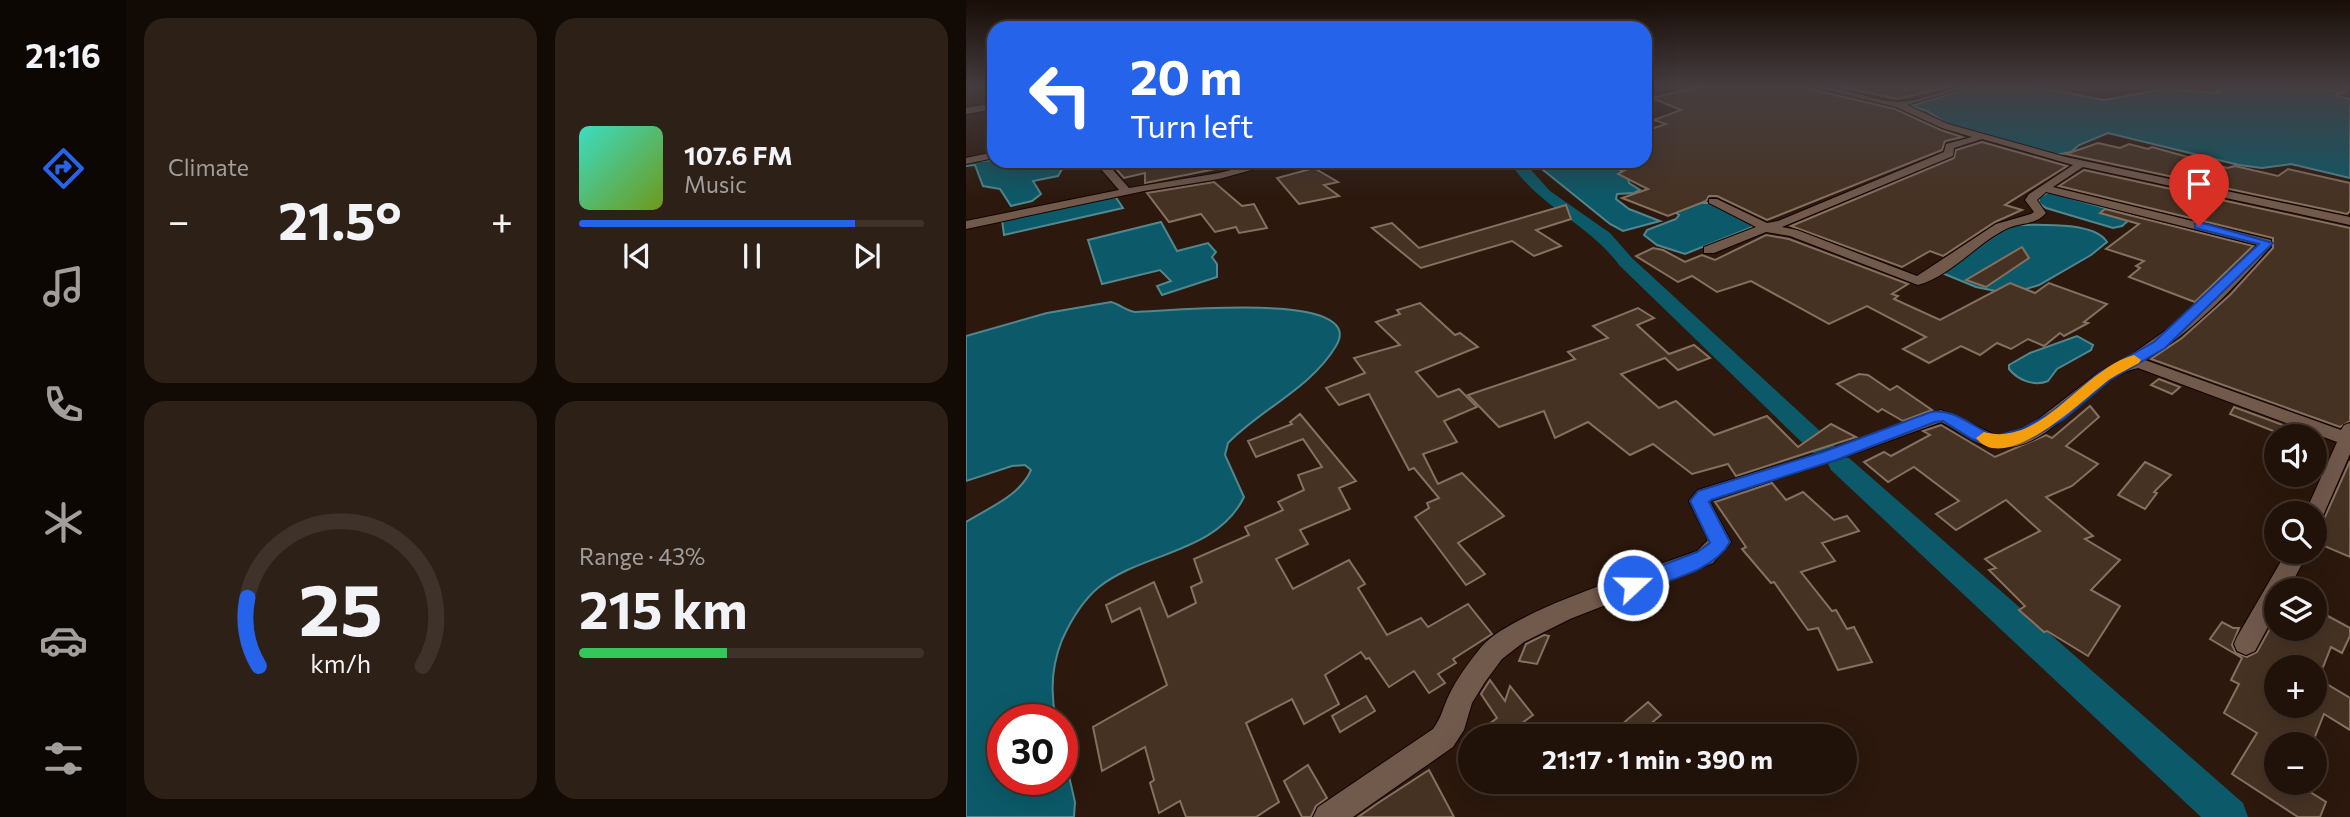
<!DOCTYPE html>
<html lang="en">
<head>
<meta charset="utf-8">
<style>
  body { margin:0; font-family:Commissioner,sans-serif; background:#2d2017; color:#f1f3f6; height:100vh; display:flex; flex-direction:column; font-size:26px; white-space:nowrap }
  * { box-sizing:border-box; margin:0 }
  p { font-size:23px; color:#a29e9c }
  .icon { flex:none; width:38px; height:38px; fill:none; stroke:currentColor; stroke-width:2; stroke-linecap:round; stroke-linejoin:round }
  .map { position:relative; flex:1; overflow:hidden }
  .side { display:flex; flex-direction:column; gap:18px; padding:18px; background:#120a05; width:840px }
  .side>* { flex:none }
  .banner { position:absolute; left:21px; top:21px; width:665px; height:147px; border-radius:21px; box-shadow:0 7px 28px #0002,0 0 0 2px #3e322a; background:#2563eb; color:#fff; overflow:hidden }
  .tools { position:absolute; left:1298px; top:424px; display:grid; gap:14px }
  .tools a { display:grid; place-items:center; width:63px; height:63px; border-radius:50%; background:#211209; box-shadow:0 7px 28px #0002,0 0 0 2px #3e322a; font-size:35px }
  .speed { position:absolute; left:21px; top:704px; display:flex; gap:14px; font-size:35px; font-weight:700; text-align:center }
  .speed>* { display:grid; place-content:center; width:91px; height:91px; border-radius:50%; background:#211209; box-shadow:0 7px 28px #0002,0 0 0 2px #3e322a; line-height:1 }
  .speed .limit { border:10px solid #d22; background:#fff; color:#111 }
  .pin { position:absolute; display:grid; place-items:center; width:60px; height:60px; color:#fff; margin:-72px -30px; border-radius:50% 50% 50% 0; rotate:-45deg; box-shadow:0 0 7px #0007 }
  .pin .icon { rotate:45deg }
  .me { position:absolute; width:77px; margin:-38px; rotate:69deg; stroke-linejoin:round; filter:drop-shadow(0 0 5px #0008) }
  .turn { display:flex; align-items:center; gap:24px; height:147px; padding:0 28px; font-size:32px }
  .turn .icon { width:91px; height:91px; stroke-width:2.5 }
  .turn b { display:block; font-size:49px; line-height:60px }
  .big { font-size:52px; font-weight:700; line-height:1.1 }
  .side .widget { flex:1; display:flex; flex-direction:column; justify-content:center; gap:10px; min-width:0; padding:0 24px; border-radius:21px; background:#2d2017 }
  .side .dial { align-items:center; gap:0 }
  .dial svg { height:182px; overflow:visible; fill:none; stroke:#3e322a; stroke-width:7; stroke-linecap:round; text-anchor:middle }
  .dial text { fill:#f1f3f6; stroke:none }
  .song { display:flex; align-items:center; gap:21px }
  .cover { width:84px; height:84px; border-radius:10px; background:linear-gradient(135deg,hsl(170 70% 55%),hsl(80 70% 35%)) }
  .played { height:7px; border-radius:4px; background:linear-gradient(90deg,#2563eb 80%,#3e322a 80%) }
  .keys { display:flex; justify-content:space-around; direction:ltr }
  .heat { display:flex; justify-content:space-between; align-items:center; font-size:38px; direction:ltr }
  .charge { height:10px; border-radius:5px; background:linear-gradient(90deg,#34c759 43%,#3e322a 0) }
  .side .tiles { flex:1; display:grid; gap:18px; grid-template-columns:repeat(2,1fr) }
  .trip { position:absolute; left:492px; top:724px; width:399px; height:70px; border-radius:35px; background:#211209; box-shadow:0 7px 28px #0002,0 0 0 2px #3e322a; font-weight:700; line-height:70px; text-align:center }
  main { display:flex; flex:1; min-height:0 }
  .tabs { display:flex; flex-direction:column; width:126px; justify-content:space-around; align-items:center; background:#0d0704; color:#a29e9c }
  .tabs .icon { width:49px; height:49px }
  .tabs .selected { color:#2563eb }
  .tabs b { font-size:32px; color:#f1f3f6 }
  .map>svg:first-child { display:block }
  .water { fill:#0c5a69; stroke:#54868e; stroke-width:2 }
  .lines { fill:none; stroke-linecap:round; stroke-linejoin:round }
  .canal { fill:#0c5a69; fill-rule:evenodd }
  .building { fill:#463223; stroke:#86705f; stroke-width:2 }
  .street-casing { stroke:#130300; stroke-width:2 }
  .street { fill:#71594c; fill-rule:evenodd }
  .route { fill:#2563eb; stroke:#184099; stroke-width:2 }
  .slow { fill:#f59e0b }
</style>
</head>
<body>
<main>
<nav class="tabs">
<b>21:16</b>
<svg class="icon selected" aria-label="directions" viewBox="0 0 24 24"><path d="M12 3l9 9-9 9-9-9zM9 14v-3h6M13 9l2 2-2 2"/></svg>
<svg class="icon" aria-label="music" viewBox="0 0 24 24"><path d="M9 18V5l10-2v13"/><circle cx="6" cy="18" r="3"/><circle cx="16" cy="16" r="3"/></svg>
<svg class="icon" aria-label="phone" viewBox="0 0 24 24"><path d="M5 4h4l2 5-3 2q2 4 5 5l2-3 5 2v4C11 20 4 13 5 4z"/></svg>
<svg class="icon" aria-label="climate" viewBox="0 0 24 24"><path d="M12 3v18M4 7l16 10M4 17L20 7"/></svg>
<svg class="icon" aria-label="car" viewBox="0 0 24 24"><path d="M5 17H2v-5l4-1 3-4h7l3 4 3 1v5h-3M9 17h6M6 11h13"/><circle cx="7" cy="17" r="2"/><circle cx="17" cy="17" r="2"/></svg>
<svg class="icon" aria-label="filters" viewBox="0 0 24 24"><path d="M4 7h16M4 17h16"/><circle cx="9" cy="7" r="2"/><circle cx="15" cy="17" r="2"/></svg>
</nav>
<section class="side">
<div class="tiles">
<div class="widget"><p>Climate</p>
<div class="heat"><a>−</a><b class="big">21.5°</b><a>+</a></div>
</div>
<div class="widget">
<div class="song"><i class="cover"></i><div><b>107.6 FM</b><p>Music</p></div></div>
<div class="played"></div>
<div class="keys"><svg class="icon" aria-label="previous" viewBox="0 0 24 24"><path d="M18 5L8 12l10 7zM5 5v14"/></svg><svg class="icon" aria-label="pause" viewBox="0 0 24 24"><path d="M8 5v14M16 5v14"/></svg><svg class="icon" aria-label="next" viewBox="0 0 24 24"><path d="M6 5l10 7-10 7zM19 5v14"/></svg></div>
</div>
<div class="widget dial"><svg viewBox="0 0 100 80">
<path d="M14 69A42 42 0 1 1 86 69"/>
<path d="M14 69A42 42 0 0 1 9 39" stroke="#2563eb"/>
<text x="50" y="56" font-size="32" font-weight="700">25</text>
<text x="50" y="72" font-size="11">km/h</text>
</svg></div>
<div class="widget"><p>Range · 43%</p><b class="big">215 km</b><div class="charge"></div></div>
</div>
</section>
<div class="map">
<svg width="1384" height="817" viewBox="0 0 1384 817">
  <rect width="100%" height="100%" fill="#2c180c"/>
  <g class="water">
    <path d="M1010 86 1071 87 1138 100 1198 89 1253 93 1246 86H1384L1380 91 1369 96 1384 99V178L1325 164 1296 168 1273 165 1142 133 1113 145 1105 152 1089 155 983 125 961 111 944 106Z"/>
    <path d="M28 156V161H98L99 164 92 176 67 181 75 194 66 201 45 206 34 189 17 186 9 165 0 166V162L26 160Z"/>
    <path d="M566 161H626L635 166H650L662 177 663 183 674 190 668 193 651 194 650 199 663 209 694 221 657 231 644 224Z"/>
    <path d="M1083 192 1164 215 1163 220 1156 226 1147 228 1080 208 1073 203V197Z"/>
    <path d="M149 196 157 208 38 235 36 220Z"/>
    <path d="M735 203H743L789 226 719 254 691 245 678 235 681 230 710 219 713 215 709 212Z"/>
    <path d="M195 222 211 251 242 243 250 252 246 257 251 264V277L196 295 191 286 205 281 194 270 136 284 122 240Z"/>
    <path d="M1048 225C1070 225 1128 221 1141 242L1125 255 1073 285 1044 294 1010 287 976 273 1036 231Z"/>
    <path d="M145 302C153 304 161 311 169 312 187 313 405 288 370 346 345 388 295 409 262 443L259 455 278 497C251 553 177 552 133 587 116 601 105 620 96 640 86 665 84 692 90 719H37V779H96V746L109 802 108 817H0V522C22 508 54 496 65 470L59 465 46 466 0 481V336L81 313Z"/>
    <path d="M1111 336 1127 345 1125 350 1091 369 1082 381C1068 387 1052 380 1043 369V365L1064 353Z"/>
  </g>
  <g class="lines">
    <g class="canal">
      <path d="M543 161H557L584 191 644 233 666 258 867 443 870 449 867 455 858 457 849 455 654 266C621 222 572 207 543 161Z"/>
      <path d="M874 456 883 458 1277 803 1282 817H1235L865 470 862 464 865 458Z"/>
    </g>
  </g>
  <g class="building">
    <path d="M737 86H842L844 89 929 109 975 130 996 137 979 141 976 150 801 220 751 196H743L740 201 702 216 656 198 682 189 652 174 661 169 650 165 664 161H679V131L700 124 688 120 715 110 686 98Z"/>
    <path d="M870 86H988L931 99Z"/>
    <path d="M1016 142 1101 166 1039 205 1056 210 1029 222 977 256 964 251 936 267 825 226 988 158 990 150Z"/>
    <path d="M1132 143 1154 148 1163 144 1182 149 1186 147 1261 168 1269 166 1312 176 1322 169 1384 183V211L1381 214 1100 154Z"/>
    <path d="M143 161H285V162L179 183V173L158 178Z"/>
    <path d="M348 168 372 182 358 185 373 196 333 204 311 178Z"/>
    <path d="M1118 170 1384 228V421L1374 427 1185 359 1216 338 1264 295 1307 248V238L1093 186Z"/>
    <path d="M248 182 276 206 288 204 301 228 273 233 270 227 249 232 235 214 203 222 181 193Z"/>
    <path d="M600 205 605 219 570 230 595 246 568 256 546 241 455 268 406 228 426 223 453 248Z"/>
    <path d="M1139 209 1287 246 1229 302 1163 277 1174 268 1170 266 1178 261 1140 249 1173 224 1134 213Z"/>
    <path d="M800 235 823 239 942 284 926 294 932 296 928 299 974 320 1044 283 1069 293 1083 283 1141 304 1118 322 1122 323 1098 336 1094 333 1078 346 1062 339 1045 349 1031 343 1014 355 995 346 963 363 937 349 960 337 901 306 863 324 785 281 751 292 726 276 712 282 670 256 687 248 697 250 719 262 736 255 749 260Z"/>
    <path d="M1056 247 1063 258 1020 287 1000 280Z"/>
    <path d="M454 303 489 335 494 333 512 347 450 372 472 397 493 389 511 407 478 421 491 442 457 454 472 484 496 473 538 516 492 543 519 574 500 585 449 517 463 508 461 503 473 498 448 468 443 470 403 394 373 405 360 388 399 373 388 358 434 345 410 322 434 314 431 310Z"/>
    <path d="M672 308 688 318 671 325 703 354 728 345 744 358 712 370 699 358 655 374 693 408 710 401 748 435 801 416 832 447 865 424 890 437 770 476 762 464 726 474 687 444 664 455 622 422 589 438 578 411 533 427 502 395 609 359 602 352 642 338 627 326Z"/>
    <path d="M893 374 902 375 924 390 931 386 966 410 937 421 916 409 912 412 871 384Z"/>
    <path d="M1193 379 1214 387 1206 394 1185 385Z"/>
    <path d="M1124 406 1133 417 1100 446 1132 464 1106 486 1080 497 1127 536 1119 539 1154 560 1125 590 1154 606 1122 656 1081 631 1078 632 1053 610 1059 606 1023 570 1030 568 1019 559 1074 531 1040 500 990 530 970 514 993 501 948 467 922 482 898 462 918 452 925 456 964 435 957 431 975 425 1029 457 1080 435 1086 438Z"/>
    <path d="M1268 407 1347 436H1320L1264 414Z"/>
    <path d="M334 414 390 481 373 488 384 509 334 530 342 544 310 559 327 589 383 560 399 584 392 588 421 635 455 618 462 627 502 604 526 634 487 659 490 663 472 674 479 683 463 693 448 671 423 687 403 658 400 659 395 652 359 675 373 704 338 724 326 699 280 723 313 802 290 817H220L214 801 193 813 184 783 188 780 179 747 136 771 127 727 201 685 174 608 146 622 140 605 188 582 202 617 230 603 225 587 236 582 228 559 283 535 279 527 317 510 312 502 338 490 332 475 356 467 337 439 290 457 282 441 326 424 324 422Z"/>
    <path d="M1384 461V557L1349 542 1353 522 1358 519Z"/>
    <path d="M1179 462 1205 475 1188 492 1191 493 1179 509 1152 495Z"/>
    <path d="M806 483 820 500 837 492 868 520 881 516 893 531 856 543 869 561 835 572 866 611 870 610 881 629 888 627 906 662 872 670 852 628 842 630 808 582 805 583 776 549 780 547 749 502Z"/>
    <path d="M1349 609 1384 628V636L1376 653 1365 647 1357 667H1311V705H1349V677L1384 698V730L1358 714 1346 744H1311V782H1328L1360 802 1354 817H1332L1266 774 1291 733 1258 713 1273 684 1265 680 1276 658 1244 639 1256 622 1267 628H1273L1266 645 1270 653 1281 657 1291 652 1311 616V628H1349Z"/>
    <path d="M578 635 583 636 571 664 553 661 560 644Z"/>
    <path d="M524 680 539 701 544 686 567 715 537 737H506L531 718 515 694Z"/>
    <path d="M400 696 409 711 374 732 366 716Z"/>
    <path d="M682 702 695 715 669 737H641Z"/>
    <path d="M342 765 361 798 350 806 345 817H336L318 781Z"/>
    <path d="M463 770 488 817H392L412 803Z"/>
  </g>
  <g class="lines">
    <defs>
      <g id="street">
        <path d="M845 86C874 85 902 100 931 102 954 103 981 86 1006 86L941 105 982 124 1100 157 1384 217V225L1117 167 1087 187 1305 240V246C1268 288 1228 331 1179 360L1375 430 1378 425 1384 423V454L1356 518 1349 520V513H1339L1371 442 1172 368C1115 380 1084 463 1018 445 1002 440 990 429 975 422L870 460 746 500 744 502 765 542 747 563 604 619 558 642 536 659 519 682 506 703 498 730 487 747 387 817H347L352 807 467 729C476 717 477 707 483 695 491 678 504 661 516 646 546 611 683 569 731 551L742 540 723 501 732 490 856 452 975 410 1029 435 1047 434 1062 427 1132 373 1155 362 1213 321 1292 245 1080 192 1071 200 1080 213C1069 226 1054 222 1040 229 1010 244 985 276 952 285L824 236 800 232 748 253H738V247L790 227 743 203V199H751L801 223 812 221 978 152 980 144 1006 137 976 128 930 107ZM1016 139 1107 165 1063 194 1059 200 1068 212 1065 214 1030 224 951 276 831 230 816 227 987 156 988 148Z"/>
        <path d="M28 103V109L0 114V108Z"/>
        <path d="M28 152V158L0 164V158Z"/>
        <path d="M128 161H139L163 188 253 173 301 161H318L253 179 178 191 0 229V221L153 190Z"/>
        <path d="M1321 551H1343L1322 590H1311V610L1289 651 1280 655 1271 651 1268 644 1271 637Z"/>
      </g>
    </defs>
    <use href="#street" class="street-casing"/>
    <use href="#street" class="street"/>
  </g>
  <linearGradient id="sky" x2="0" y2="1"><stop stop-color="#180d07"/><stop offset="0.43" stop-color="#453d40"/><stop offset="1" stop-color="#453d40" stop-opacity="0"/></linearGradient>
  <rect width="1384" height="200" fill="url(#sky)"/>
  <path class="route" d="M1233 222 1307 243 1199 348 1144 380 1098 419 1067 437 1028 447 1006 439 977 421 969 422 870 460 745 500 743 502 764 542C748 571 704 579 674 591L667 593 660 591 657 585 660 579 731 552 744 543 724 501 732 491 857 452 965 412C989 408 1007 428 1029 436L1056 429 1086 412 1133 373 1188 342 1293 244 1229 228V223Z"/>
  <path class="slow" d="M1168 355 1175 360 1173 363C1164 368 1153 373 1144 379 1120 396 1041 477 1010 438L1018 432C1076 448 1116 369 1168 355Z"/>
</svg>
<div class="tools">
<a><svg class="icon" aria-label="sound" viewBox="0 0 24 24"><path d="M4 9h4l5-4v14l-5-4H4zM17 9q2 3 0 6"/></svg></a>
<a><svg class="icon" aria-label="search" viewBox="0 0 24 24"><circle cx="10" cy="10" r="6"/><path d="M15 15l6 6"/></svg></a>
<a><svg class="icon" aria-label="layers" viewBox="0 0 24 24"><path d="M12 4l9 5-9 5-9-5zM3 14l9 5 9-5"/></svg></a>
<a>+</a>
<a>−</a>
</div>
<div class="speed"><div class="limit">30</div></div>
<div class="pin" style="left:1233px;top:226px;background:#d93025"><svg class="icon" aria-label="arrive" viewBox="0 0 24 24"><path d="M6 21V4h12l-3 4 3 4H6"/></svg></div>
<svg class="me" style="left:667px;top:585px" viewBox="-20 -20 40 40"><circle r="17" fill="#2563eb" stroke="#fff" stroke-width="3"/><path d="M0-11L8 9 0 5-8 9z" fill="#fff"/></svg>
<div class="trip">21:17 · 1 min · 390 m</div>
<div class="banner">
<div class="turn"><svg class="icon" aria-label="left" viewBox="0 0 24 24"><path d="M17 20v-9H6M10 6l-5 5 5 5"/></svg><div><b>20 m</b>Turn left</div></div>
</div>
</div>
</main>
</body>
</html>
